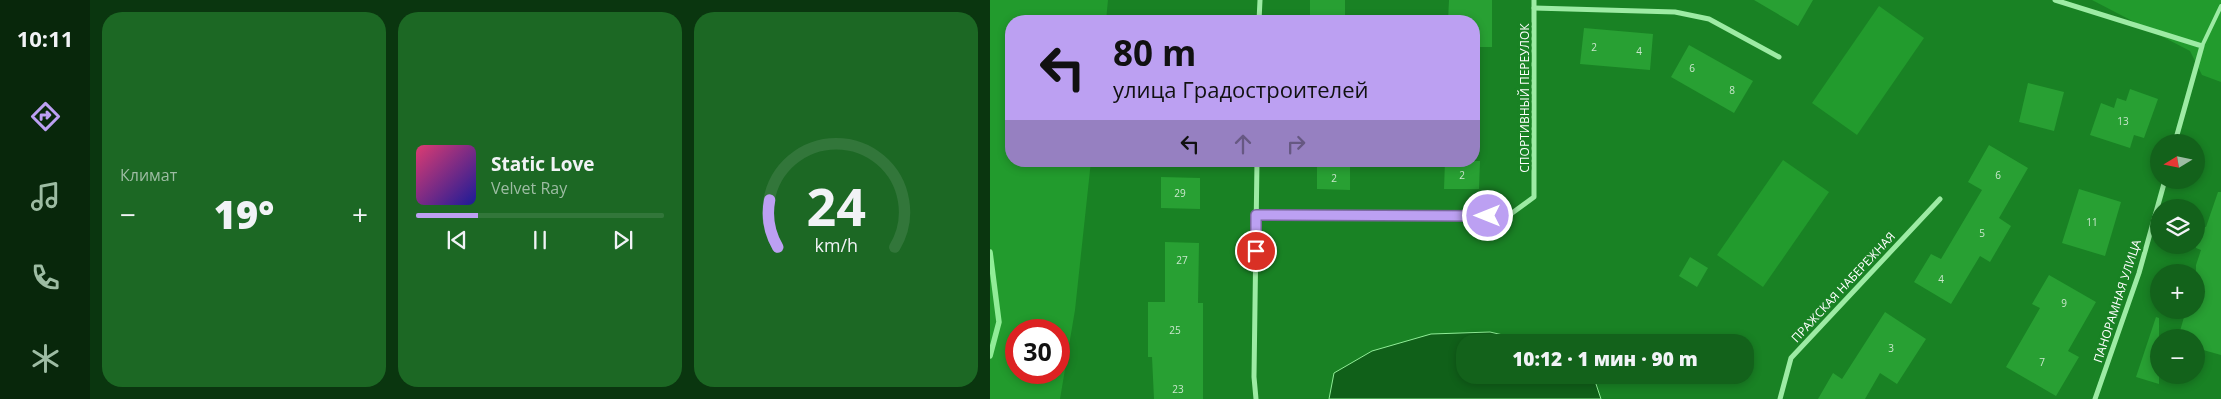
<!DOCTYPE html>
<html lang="ru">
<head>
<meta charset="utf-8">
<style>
  body { margin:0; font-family:"Open Sans",sans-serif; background:#1c6824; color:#f1f3f6; height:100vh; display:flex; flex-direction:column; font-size:19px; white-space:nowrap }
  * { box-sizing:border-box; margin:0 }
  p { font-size:16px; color:#9dbca3 }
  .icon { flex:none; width:28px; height:28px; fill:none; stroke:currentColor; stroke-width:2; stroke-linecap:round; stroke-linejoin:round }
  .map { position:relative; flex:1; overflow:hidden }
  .panel { display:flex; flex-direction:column; gap:12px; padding:12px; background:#0a360f; width:900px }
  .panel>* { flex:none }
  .guide { position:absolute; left:15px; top:15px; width:475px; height:152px; border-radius:20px; box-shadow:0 2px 8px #0003; background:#bca0f2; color:#111; overflow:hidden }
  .needle { width:32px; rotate:260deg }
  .buttons { position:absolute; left:1160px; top:134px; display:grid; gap:10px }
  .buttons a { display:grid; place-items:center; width:55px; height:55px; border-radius:50%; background:#13621b; box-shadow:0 2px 8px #0003; font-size:25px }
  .speed { position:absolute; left:15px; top:319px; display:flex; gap:10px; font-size:25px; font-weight:700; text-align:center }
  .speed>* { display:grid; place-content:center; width:65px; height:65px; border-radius:50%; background:#13621b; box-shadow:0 2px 8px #0003; line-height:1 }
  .speed .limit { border:8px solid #d22; background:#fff; color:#111 }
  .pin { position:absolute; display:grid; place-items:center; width:42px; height:42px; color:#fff; margin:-21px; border:2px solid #fff; border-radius:50%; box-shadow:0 1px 5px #0007 }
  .me { position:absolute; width:55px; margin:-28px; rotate:270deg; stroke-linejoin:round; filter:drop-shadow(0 0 4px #0008) }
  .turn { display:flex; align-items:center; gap:18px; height:105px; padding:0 25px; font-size:22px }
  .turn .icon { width:65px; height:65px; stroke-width:2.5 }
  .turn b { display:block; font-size:35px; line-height:42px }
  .lanes { display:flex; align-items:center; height:48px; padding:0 25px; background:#0003; justify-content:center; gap:25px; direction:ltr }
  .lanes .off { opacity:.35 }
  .big { font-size:38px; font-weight:800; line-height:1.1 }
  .panel .widget { flex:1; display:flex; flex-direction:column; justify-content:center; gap:8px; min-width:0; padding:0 18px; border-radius:20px; background:#1c6824 }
  .panel .dial { align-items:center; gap:0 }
  .dial svg { height:130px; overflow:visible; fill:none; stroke:#32763a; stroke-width:7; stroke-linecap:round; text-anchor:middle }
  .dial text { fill:#f1f3f6; stroke:none }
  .song { display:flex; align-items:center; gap:15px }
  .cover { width:60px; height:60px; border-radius:8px; background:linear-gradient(135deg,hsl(340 70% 55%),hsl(240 70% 35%)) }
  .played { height:5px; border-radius:2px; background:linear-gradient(90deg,#bca0f2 25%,#32763a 25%) }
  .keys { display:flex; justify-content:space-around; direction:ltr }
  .heat { display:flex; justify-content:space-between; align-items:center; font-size:28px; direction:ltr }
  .panel .tiles { flex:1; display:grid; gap:12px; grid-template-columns:repeat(3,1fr) }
  .trip { position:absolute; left:466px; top:334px; width:298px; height:50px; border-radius:20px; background:#13621b; box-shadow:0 2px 8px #0003; font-weight:800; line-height:50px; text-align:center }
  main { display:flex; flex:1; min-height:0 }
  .tab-bar { display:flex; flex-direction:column; width:90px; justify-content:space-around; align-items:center; background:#08270b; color:#9dbca3 }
  .tab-bar .icon { width:35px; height:35px }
  .tab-bar .current { color:#bca0f2 }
  .tab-bar b { font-size:22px; color:#f1f3f6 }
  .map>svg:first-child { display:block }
  .green { fill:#229b2d; fill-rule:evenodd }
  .water { fill:#106019; stroke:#90ed97 }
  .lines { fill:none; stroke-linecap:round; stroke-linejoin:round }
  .stream { stroke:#90ed97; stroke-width:5.5 }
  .building { fill:#28a033 }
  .lane { stroke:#9deba4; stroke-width:4 }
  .street { stroke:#9deba4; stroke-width:5 }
  .route-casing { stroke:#7a689d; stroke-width:12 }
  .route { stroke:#bca0f2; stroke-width:9 }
  .labels { text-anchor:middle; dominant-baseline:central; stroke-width:5; stroke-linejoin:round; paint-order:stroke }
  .number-label { font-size:10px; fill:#c9e7cc }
  .street-label { font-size:12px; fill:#fff; stroke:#198224 }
</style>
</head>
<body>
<main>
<nav class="tab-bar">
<b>10:11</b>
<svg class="icon current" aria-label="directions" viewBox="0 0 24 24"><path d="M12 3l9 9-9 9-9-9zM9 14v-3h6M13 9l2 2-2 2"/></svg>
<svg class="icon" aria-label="music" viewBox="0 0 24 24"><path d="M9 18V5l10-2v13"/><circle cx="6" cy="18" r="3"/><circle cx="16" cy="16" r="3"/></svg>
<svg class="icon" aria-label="phone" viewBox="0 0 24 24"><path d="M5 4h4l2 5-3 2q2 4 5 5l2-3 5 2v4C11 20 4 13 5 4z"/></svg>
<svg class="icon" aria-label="climate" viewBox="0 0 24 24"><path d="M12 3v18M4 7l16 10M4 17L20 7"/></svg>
</nav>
<section class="panel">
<div class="tiles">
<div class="widget"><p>Климат</p>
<div class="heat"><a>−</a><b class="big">19°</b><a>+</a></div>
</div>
<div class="widget">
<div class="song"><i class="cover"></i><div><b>Static Love</b><p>Velvet Ray</p></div></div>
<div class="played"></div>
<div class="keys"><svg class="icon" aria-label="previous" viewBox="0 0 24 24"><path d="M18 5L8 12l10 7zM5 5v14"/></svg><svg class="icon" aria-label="pause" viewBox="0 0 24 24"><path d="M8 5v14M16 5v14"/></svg><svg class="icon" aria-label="next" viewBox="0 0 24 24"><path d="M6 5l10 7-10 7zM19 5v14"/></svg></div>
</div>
<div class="widget dial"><svg viewBox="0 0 100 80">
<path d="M14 69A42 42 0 1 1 86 69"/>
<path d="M14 69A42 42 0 0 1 9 40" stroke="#bca0f2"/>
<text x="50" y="56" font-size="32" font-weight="700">24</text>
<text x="50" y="72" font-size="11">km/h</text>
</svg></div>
</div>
</section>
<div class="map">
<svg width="1231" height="399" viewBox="0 0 1231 399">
  <rect width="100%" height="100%" fill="#198224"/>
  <g class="green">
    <path d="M0 0H118L116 21H21V161H101L85 310 70 399H0ZM26 330H69V372H26Z"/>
    <path d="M1102 0H1231V82L1212 75 1200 51Z"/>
    <path d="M889 6 934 38 867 135 822 103Z"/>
    <path d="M793 160 839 192 773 287 727 255Z"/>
  </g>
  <path class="water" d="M500 332 543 342H475V375H597L606 384 611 399H339L344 373 382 351 441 334Z"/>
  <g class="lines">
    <path class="stream" d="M0 252 9 322 0 356"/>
  </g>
  <g class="building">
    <rect x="320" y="0" width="35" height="21"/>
    <path d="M459 0H502V47H484V21H458Z"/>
    <path d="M764 0H823L808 26Z"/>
    <path d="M594 28 663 34 660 70 590 64Z"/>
    <path d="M699 45 763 81 744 113 681 77Z"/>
    <path d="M1038 83 1074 92 1064 131 1029 122Z"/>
    <path d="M1140 89 1168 99 1154 138 1144 135 1140 148 1100 135 1111 103 1124 108 1127 98 1136 101Z"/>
    <path d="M999 145 1038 168 1009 218 1021 226 1000 262 990 256 961 304 924 282 941 254 951 259 992 190 978 182Z"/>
    <path d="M455 161H490L489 189H454Z"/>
    <path d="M327 166H360V190L327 189Z"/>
    <path d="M171 177 210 178V209L171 208Z"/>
    <path d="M1089 189 1131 202 1115 256 1072 243Z"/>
    <path d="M1228 192H1231V355L1206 348V338H1188L1196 310H1206V265L1211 250 1206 248V224L1216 227Z"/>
    <path d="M175 242 209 243 208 303H213V399H164L162 357H158V302H175Z"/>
    <path d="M700 257 718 268 707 287 689 276Z"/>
    <path d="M1059 275 1106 302 1078 351 1089 357 1066 396 1016 367 1050 308 1042 304Z"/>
    <path d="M895 312 936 339 907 384 890 373 875 399H828L843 373 852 379Z"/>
    <path d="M1166 317 1169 318V384L1146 377Z"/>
  </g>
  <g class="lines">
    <path class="lane" d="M1212 46 1231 6"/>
    <g class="street">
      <path d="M1065 0 1212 46 1185 142"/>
      <path d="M544 8 685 12 719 19 789 57"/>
      <path d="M269 21 270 0"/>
      <path d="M266 215 518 216 544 197V0"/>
      <path d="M266 399 264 377 267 161"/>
      <path d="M790 399 801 358 950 199"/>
      <path d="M1105 399 1149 273 1175 180"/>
    </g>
  </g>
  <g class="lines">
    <defs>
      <path id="route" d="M266 251V215L498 216"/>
    </defs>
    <use href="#route" class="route-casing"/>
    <use href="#route" class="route"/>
  </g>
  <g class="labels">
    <g class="number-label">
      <text x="604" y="47">2</text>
      <text x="649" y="51">4</text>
      <text x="702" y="68">6</text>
      <text x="742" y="90">8</text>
      <text x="1133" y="121">13</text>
      <text x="472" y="175">2</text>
      <text x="1008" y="175">6</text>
      <text x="344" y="178">2</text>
      <text x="190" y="193">29</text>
      <text x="1102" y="222">11</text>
      <text x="992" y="233">5</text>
      <text x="192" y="260">27</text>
      <text x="951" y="279">4</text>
      <text x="1074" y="303">9</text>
      <text x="185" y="330">25</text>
      <text x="901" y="348">3</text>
      <text x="1052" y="362">7</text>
      <text x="188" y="389">23</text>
    </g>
    <g class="street-label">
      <text transform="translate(534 98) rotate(-90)">СПОРТИВНЫЙ ПЕРЕУЛОК</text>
      <text transform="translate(853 287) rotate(-47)">ПРАЖСКАЯ НАБЕРЕЖНАЯ</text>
      <text transform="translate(1127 301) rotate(-72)">ПАНОРАМНАЯ УЛИЦА</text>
    </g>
  </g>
</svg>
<div class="buttons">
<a><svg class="needle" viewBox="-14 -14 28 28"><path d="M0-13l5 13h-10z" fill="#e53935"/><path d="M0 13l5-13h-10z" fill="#9dbca3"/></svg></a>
<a><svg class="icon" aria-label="layers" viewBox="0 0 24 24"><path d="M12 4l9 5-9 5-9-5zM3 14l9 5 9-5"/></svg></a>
<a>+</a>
<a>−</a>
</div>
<div class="speed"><div class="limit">30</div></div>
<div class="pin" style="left:266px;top:251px;background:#d93025"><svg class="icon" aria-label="arrive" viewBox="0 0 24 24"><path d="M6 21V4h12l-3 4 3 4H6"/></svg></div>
<svg class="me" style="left:498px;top:216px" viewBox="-20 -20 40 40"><circle r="17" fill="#bca0f2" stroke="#fff" stroke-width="3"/><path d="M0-11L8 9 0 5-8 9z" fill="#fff"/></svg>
<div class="trip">10:12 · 1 мин · 90 m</div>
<div class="guide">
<div class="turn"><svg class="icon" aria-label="left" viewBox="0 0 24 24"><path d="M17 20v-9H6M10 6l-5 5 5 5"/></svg><div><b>80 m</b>улица Градостроителей</div></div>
<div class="lanes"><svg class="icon" aria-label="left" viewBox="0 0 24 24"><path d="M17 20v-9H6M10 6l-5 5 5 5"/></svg><svg class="icon off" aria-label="ahead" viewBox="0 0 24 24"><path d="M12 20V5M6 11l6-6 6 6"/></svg><svg class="icon off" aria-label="right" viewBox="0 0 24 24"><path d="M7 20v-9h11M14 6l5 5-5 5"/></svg></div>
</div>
</div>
</main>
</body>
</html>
